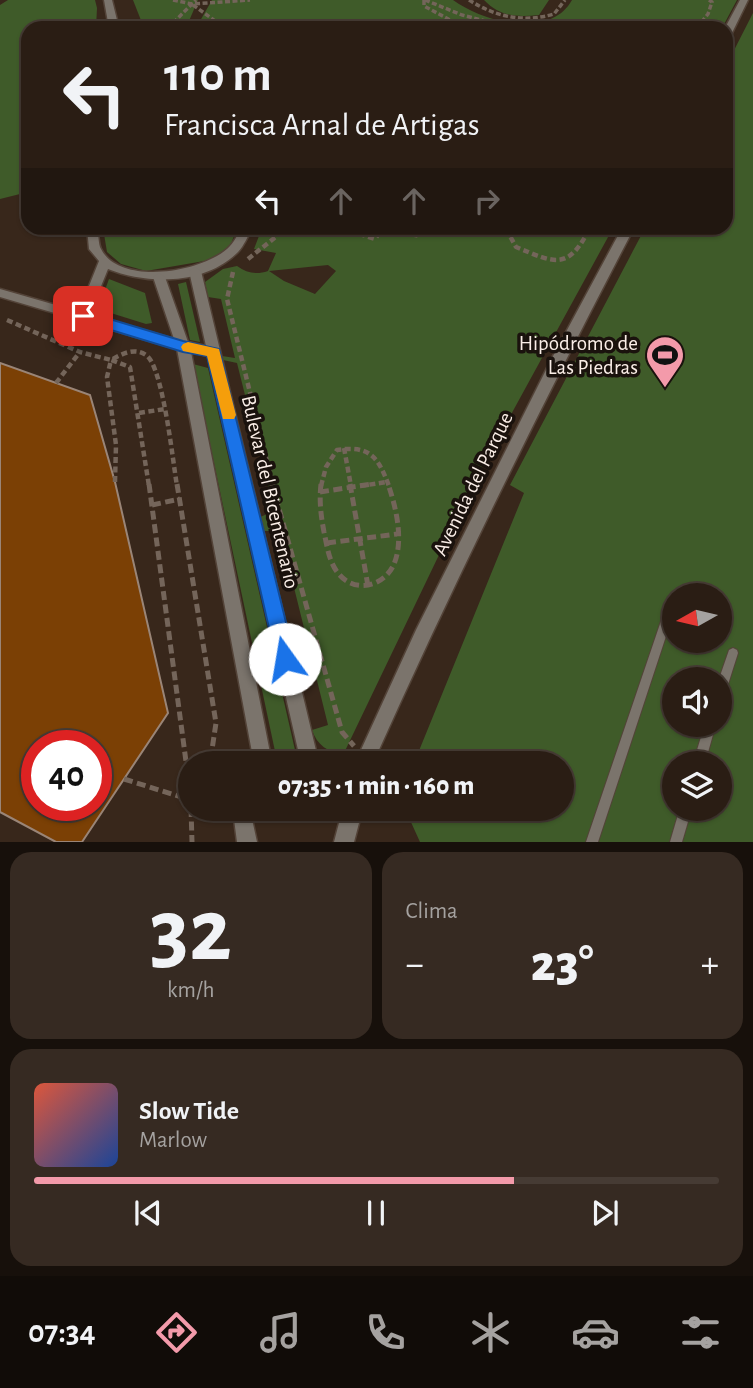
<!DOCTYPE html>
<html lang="es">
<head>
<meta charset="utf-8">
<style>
  body { margin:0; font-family:"Alegreya Sans",sans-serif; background:#362a22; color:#f1f3f6; height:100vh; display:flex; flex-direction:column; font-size:26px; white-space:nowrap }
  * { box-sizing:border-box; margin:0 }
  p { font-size:23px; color:#a5a2a0 }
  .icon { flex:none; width:38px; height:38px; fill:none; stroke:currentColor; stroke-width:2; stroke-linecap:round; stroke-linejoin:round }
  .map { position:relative; height:842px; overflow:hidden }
  .details { display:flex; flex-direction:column; gap:10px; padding:10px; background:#17100b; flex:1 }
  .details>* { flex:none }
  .hud { position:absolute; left:21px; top:21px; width:712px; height:214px; border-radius:21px; box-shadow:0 2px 5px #0004,0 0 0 2px #463b34; background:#2a1d14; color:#f1f3f6; overflow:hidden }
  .needle { width:46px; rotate:262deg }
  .tools { position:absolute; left:662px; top:583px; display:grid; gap:14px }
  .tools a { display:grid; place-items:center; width:70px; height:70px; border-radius:50%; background:#2a1d14; box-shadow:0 2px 5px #0004,0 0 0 2px #463b34; font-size:35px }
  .speed { position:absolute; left:21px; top:730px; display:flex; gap:14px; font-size:35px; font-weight:700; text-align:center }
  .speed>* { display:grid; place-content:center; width:91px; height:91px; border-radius:50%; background:#2a1d14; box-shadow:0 2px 5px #0004,0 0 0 2px #463b34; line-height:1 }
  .speed .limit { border:10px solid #d22; background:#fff; color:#111 }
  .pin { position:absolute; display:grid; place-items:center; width:60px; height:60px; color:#fff; margin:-30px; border-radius:14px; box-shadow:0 4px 10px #0006 }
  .me { position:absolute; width:77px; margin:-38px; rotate:347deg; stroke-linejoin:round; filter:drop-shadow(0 0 5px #0008) }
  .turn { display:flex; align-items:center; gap:24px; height:147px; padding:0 28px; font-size:32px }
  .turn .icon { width:91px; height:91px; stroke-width:2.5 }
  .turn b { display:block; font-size:49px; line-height:60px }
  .lanes { display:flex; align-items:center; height:66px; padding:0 28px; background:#0003; justify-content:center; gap:35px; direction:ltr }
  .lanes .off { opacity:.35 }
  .big { font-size:52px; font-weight:800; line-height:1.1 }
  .details .card { flex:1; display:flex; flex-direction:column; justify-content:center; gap:10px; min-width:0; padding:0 24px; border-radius:21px; background:#362a22 }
  .details .dial { align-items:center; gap:0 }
  .dial b { font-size:91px; line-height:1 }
  .song { display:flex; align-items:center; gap:21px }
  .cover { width:84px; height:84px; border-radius:10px; background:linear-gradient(135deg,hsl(10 70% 55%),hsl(220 70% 35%)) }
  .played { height:7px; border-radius:4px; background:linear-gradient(90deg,#f39aaa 70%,#463b34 70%) }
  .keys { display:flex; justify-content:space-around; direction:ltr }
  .heat { display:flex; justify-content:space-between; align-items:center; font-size:38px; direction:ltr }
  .details .tiles { flex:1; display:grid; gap:10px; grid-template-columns:1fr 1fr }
  .card:last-child { grid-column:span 2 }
  .trip { position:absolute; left:178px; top:751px; width:396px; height:70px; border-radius:35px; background:#2a1d14; box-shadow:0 2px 5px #0004,0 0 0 2px #463b34; font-weight:800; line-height:70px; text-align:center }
  .menu { display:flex; height:112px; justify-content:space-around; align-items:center; background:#110c08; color:#a5a2a0 }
  .menu .icon { width:49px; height:49px }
  .menu .on { color:#f39aaa }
  .menu b { font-size:32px; color:#f1f3f6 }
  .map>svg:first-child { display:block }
  .green { fill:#3f5b29; fill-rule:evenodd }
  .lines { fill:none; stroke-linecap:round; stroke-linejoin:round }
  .stream { stroke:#07516f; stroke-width:5 }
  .building { fill:#7b4005; stroke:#9a8577; stroke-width:2; fill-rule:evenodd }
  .service-casing { stroke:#534338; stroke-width:2 }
  .minor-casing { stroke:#534338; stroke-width:3 }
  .tertiary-casing { stroke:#534338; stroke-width:3 }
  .path-far2 { stroke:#74655a; stroke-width:3.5; stroke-dasharray:5 2.5; stroke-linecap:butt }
  .path-far1 { stroke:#74655a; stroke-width:4.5; stroke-dasharray:6 3.5; stroke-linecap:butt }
  .path { stroke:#74655a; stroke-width:5; stroke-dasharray:9 4.5; stroke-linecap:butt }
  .service { fill:#7b746c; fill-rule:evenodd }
  .minor { fill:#7b746c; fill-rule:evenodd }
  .tertiary { fill:#7b746c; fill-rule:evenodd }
  .route { fill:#1a73e8; stroke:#114b97; stroke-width:2 }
  .slow { fill:#f59e0b }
  .labels { text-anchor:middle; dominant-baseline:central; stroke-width:7; stroke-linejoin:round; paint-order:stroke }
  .poi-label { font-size:21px; fill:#faeee7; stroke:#1a120d; text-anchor:end }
  .street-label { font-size:21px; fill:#faeee7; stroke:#1a120d }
</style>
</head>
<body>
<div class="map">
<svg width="753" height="842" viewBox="0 0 753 842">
  <rect width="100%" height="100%" fill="#38271b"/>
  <g class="green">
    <path d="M8 0H95L97 8 96 28H28V192L0 199V5Z"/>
    <path d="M133 0H198L186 28H144Z"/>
    <path d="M212 0H453C483 22 550 40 572 0H737L722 28H196Z"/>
    <path d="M484 0H549L539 15C517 17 500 17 484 0Z"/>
    <path d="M753 13V842H420L405 809 562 808V763H414L524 493 510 485 645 228H726V66ZM674 595H719V640H674ZM674 679H719V724H674ZM674 763H719V808H674Z"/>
    <path d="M103 228H237L231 244 216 259 146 271 121 264 107 252Z"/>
    <path d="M262 228H613L473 484 344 753C328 753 317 745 312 730L328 725 280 531H261L258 518 274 511 237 363 223 360 222 356 235 358 221 299 208 297 205 282 223 269 237 266C247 273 256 275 268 271L276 253 254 249ZM328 265 336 271 315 294 284 281 269 271Z"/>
    <path d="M109 279 145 293 152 323 146 324 98 309Z"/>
    <path d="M186 282 200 342 190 340 178 284Z"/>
    <path d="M193 364 208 368 295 750 279 757 276 756Z"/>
  </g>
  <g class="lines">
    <path class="stream" d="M514 28 522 24"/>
  </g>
  <path class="building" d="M0 363 90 395 115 482 168 713 82 842H56L0 812ZM37 746H96V805H37Z"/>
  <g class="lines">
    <defs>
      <g id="service">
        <path d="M666 616 670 618 671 621 598 842H586L661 621 662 618Z"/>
        <path d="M733 648 737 650 738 653 724 697 723 701 719 702V679L728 653 729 650Z"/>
        <path d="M705 724H716L705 763H693Z"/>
        <path d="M680 808H692L682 842H670Z"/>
      </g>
      <g id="minor">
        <path d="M104 0H112L119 28H109Z"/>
        <path d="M740 0H748L731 35 726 38 725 28Z"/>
        <path d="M87 228H97C99 234 98 244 101 249 120 287 206 272 230 246 235 241 238 233 242 228H253C248 235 244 246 238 252 205 285 148 285 108 269L89 316 83 320 77 316 99 261 89 249Z"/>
        <path d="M622 228H634C542 404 454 582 373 763H355L416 630 552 358Z"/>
      </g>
      <g id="tertiary">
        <path d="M195 267 201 271 319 763H301L208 356 191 352 272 763H254L177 349 0 297V289L174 339 153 277 159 273 165 277 188 342 206 346 189 271Z"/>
        <path d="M236 808H255L252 819 257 842H237L234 819Z"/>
        <path d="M339 808H357L359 823 354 842H334L339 823Z"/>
      </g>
    </defs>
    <use href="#service" class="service-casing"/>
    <use href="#minor" class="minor-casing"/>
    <use href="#tertiary" class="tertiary-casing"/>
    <g class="path-far2">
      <path d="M173 0 192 4 250 0"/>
      <path d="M424 0V6L465 28"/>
      <path d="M425 0 462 15 513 28"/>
      <path d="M469 0C496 17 523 23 554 14L565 0"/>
      <path d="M193 5 225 28"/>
      <path d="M168 28 196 0"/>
      <path d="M697 28 708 14 712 2 709 0"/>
    </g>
    <g class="path-far1">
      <path d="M341 228 375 239 383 228"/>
      <path d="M384 228 420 236 426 228"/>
      <path d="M512 228 510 236 516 247C557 264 568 270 590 228"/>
      <path d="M248 259 287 228"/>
      <path d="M233 272 227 299 273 486"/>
      <path d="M7 320 80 352 111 360C122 354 134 347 146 355 163 366 173 463 177 486"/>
      <path d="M56 383 80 352"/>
      <path d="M139 413 165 409"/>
      <path d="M344 448 351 486"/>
      <path d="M115 482 116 445 107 377 111 360 130 367 149 486"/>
      <path d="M321 486 326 467 337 450C370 445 378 457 389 486"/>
      <path d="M360 486 387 482"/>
    </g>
    <g class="path">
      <path d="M149 484 191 799"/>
      <path d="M177 484 216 723 210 763"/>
      <path d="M272 484 342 732 354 746"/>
      <path d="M321 484C319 501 321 516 324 532 327 546 329 562 338 573 354 594 384 587 394 564 404 540 396 507 388 484"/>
      <path d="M350 484 368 586"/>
      <path d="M320 492 372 484"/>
      <path d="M152 505 180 499"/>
      <path d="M327 543 397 534"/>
      <path d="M124 779 191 800"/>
      <path d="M191 808 192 842"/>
    </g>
    <use href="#service" class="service"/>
    <use href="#minor" class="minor"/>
    <use href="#tertiary" class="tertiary"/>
  </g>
  <path class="route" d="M83 311 183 341 219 349 295 659 292 665 285 668 278 665 276 659 207 356 183 352 78 320 76 316Z"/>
  <path class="slow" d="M188 342 219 349 236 415 234 419H223L207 356 183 351 181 347 183 344Z"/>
  <defs>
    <symbol id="stadium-pin" viewBox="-11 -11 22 30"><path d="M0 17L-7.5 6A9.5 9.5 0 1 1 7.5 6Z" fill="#f39aaa" stroke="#1a120d"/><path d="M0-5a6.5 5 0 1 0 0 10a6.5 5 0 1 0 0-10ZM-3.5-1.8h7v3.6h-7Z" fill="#111"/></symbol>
  </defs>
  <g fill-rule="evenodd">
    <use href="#stadium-pin" x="643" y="333" width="44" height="60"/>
  </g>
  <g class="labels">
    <g class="poi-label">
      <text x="638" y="343">Hipódromo de<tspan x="638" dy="24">Las Piedras</tspan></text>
    </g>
    <g class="street-label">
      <text transform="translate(473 484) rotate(-64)">Avenida del Parque</text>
      <text transform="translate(270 492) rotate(77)">Bulevar del Bicentenario</text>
    </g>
  </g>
</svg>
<div class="tools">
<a><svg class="needle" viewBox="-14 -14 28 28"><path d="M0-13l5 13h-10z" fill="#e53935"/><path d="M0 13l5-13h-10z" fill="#a5a2a0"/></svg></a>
<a><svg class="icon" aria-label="sound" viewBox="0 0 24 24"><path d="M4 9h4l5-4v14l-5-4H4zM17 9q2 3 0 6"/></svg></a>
<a><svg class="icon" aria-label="layers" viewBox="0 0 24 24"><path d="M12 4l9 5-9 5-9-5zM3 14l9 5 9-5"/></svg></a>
</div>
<div class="speed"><div class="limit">40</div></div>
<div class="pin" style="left:83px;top:316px;background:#d93025"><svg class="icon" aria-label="arrive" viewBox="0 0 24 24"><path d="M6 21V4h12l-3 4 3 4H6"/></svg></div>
<svg class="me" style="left:285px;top:659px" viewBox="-20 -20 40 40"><circle r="19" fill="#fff"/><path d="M0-13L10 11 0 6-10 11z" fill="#1a73e8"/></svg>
<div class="trip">07:35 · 1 min · 160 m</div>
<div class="hud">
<div class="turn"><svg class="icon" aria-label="left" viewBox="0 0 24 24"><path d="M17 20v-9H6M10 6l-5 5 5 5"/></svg><div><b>110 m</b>Francisca Arnal de Artigas</div></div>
<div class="lanes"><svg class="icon" aria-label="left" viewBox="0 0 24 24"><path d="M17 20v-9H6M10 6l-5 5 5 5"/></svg><svg class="icon off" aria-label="ahead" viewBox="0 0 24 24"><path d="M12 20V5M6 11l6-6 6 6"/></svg><svg class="icon off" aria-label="ahead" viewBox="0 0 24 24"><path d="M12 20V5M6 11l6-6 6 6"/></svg><svg class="icon off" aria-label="right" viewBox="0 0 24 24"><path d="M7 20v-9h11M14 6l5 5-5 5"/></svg></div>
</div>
</div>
<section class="details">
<div class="tiles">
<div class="card dial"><b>32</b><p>km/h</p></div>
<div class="card"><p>Clima</p>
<div class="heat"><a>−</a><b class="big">23°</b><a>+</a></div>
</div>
<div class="card">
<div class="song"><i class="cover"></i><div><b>Slow Tide</b><p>Marlow</p></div></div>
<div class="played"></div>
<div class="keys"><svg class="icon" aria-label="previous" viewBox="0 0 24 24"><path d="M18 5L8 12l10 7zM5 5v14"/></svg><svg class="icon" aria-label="pause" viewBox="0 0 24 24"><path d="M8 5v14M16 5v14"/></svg><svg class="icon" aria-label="next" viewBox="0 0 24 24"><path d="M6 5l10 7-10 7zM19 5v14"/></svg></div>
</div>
</div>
</section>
<nav class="menu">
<b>07:34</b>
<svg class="icon on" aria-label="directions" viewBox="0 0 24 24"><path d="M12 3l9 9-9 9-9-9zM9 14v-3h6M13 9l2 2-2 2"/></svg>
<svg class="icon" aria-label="music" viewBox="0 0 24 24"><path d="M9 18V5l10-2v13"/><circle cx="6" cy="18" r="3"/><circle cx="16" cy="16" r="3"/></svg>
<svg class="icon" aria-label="phone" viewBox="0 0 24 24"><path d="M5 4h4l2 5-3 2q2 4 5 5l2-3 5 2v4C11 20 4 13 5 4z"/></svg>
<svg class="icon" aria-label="climate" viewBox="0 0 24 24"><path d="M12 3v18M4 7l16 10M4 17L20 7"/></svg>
<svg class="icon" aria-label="car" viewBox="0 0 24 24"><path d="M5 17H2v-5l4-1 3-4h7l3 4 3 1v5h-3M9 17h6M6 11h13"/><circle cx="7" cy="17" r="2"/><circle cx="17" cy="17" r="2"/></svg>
<svg class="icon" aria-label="filters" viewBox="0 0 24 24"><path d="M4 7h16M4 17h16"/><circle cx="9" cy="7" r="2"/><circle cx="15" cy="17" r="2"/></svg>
</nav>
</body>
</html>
